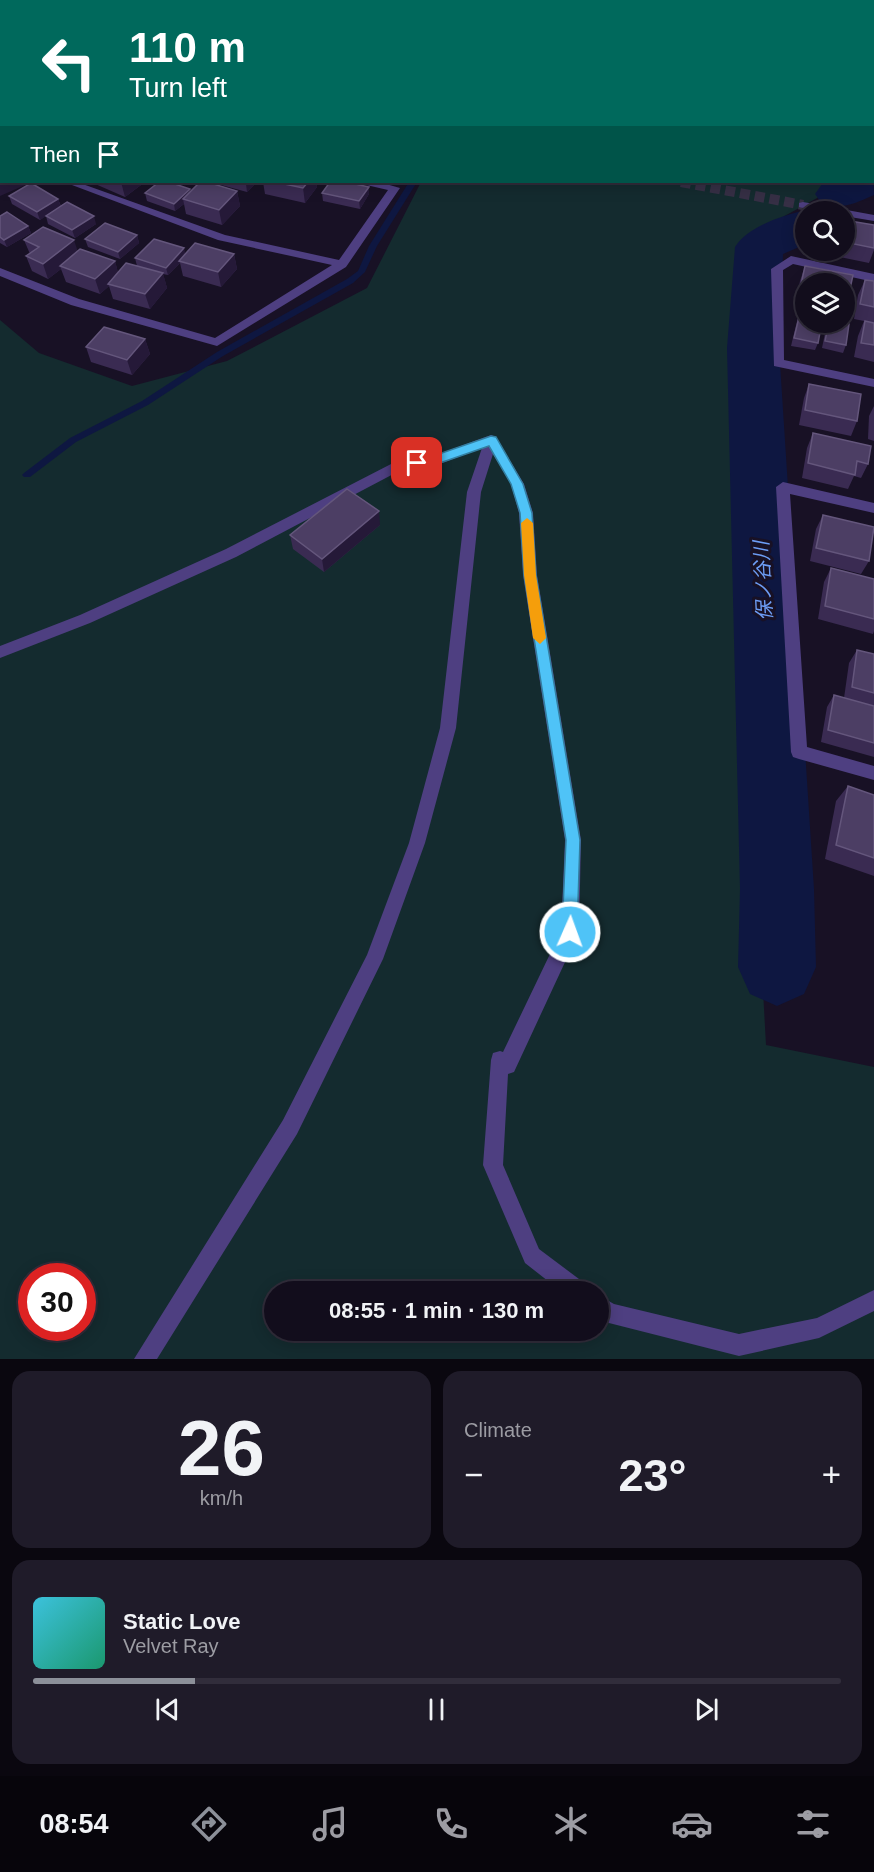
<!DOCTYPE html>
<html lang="en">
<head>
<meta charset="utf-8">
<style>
  body { margin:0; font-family:Arial,"Noto Sans JP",sans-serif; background:#1f1b29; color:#f1f3f6; height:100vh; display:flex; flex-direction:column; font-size:22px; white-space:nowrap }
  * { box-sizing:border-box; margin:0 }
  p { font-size:20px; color:#9c9ca3 }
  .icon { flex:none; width:33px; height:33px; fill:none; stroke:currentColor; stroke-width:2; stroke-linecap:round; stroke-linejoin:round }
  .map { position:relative; height:1359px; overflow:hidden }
  .panel { display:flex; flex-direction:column; gap:12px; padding:12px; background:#0a070f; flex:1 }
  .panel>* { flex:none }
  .banner { position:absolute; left:0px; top:0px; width:874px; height:183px; box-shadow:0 3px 15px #0003,0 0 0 2px #312d3b; background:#00695c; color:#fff; overflow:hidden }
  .fabs { position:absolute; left:795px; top:201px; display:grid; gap:12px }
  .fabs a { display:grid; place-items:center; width:60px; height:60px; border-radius:50%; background:#120d1c; box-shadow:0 3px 15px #0003,0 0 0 2px #312d3b; font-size:30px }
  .speed { position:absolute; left:18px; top:1263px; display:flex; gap:12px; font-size:30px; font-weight:700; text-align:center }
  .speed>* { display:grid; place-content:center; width:78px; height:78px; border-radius:50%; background:#120d1c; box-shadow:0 3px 15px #0003,0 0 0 2px #312d3b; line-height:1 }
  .speed .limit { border:9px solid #d22; background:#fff; color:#111 }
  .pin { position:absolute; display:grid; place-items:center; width:51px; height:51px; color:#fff; margin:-26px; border-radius:12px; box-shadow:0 3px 9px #0006 }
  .me { position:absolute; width:66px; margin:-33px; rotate:2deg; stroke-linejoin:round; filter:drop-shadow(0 0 4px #0008) }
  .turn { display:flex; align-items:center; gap:21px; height:126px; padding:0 30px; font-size:27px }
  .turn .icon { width:78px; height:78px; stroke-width:2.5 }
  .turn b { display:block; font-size:42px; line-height:51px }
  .then { display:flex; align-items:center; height:57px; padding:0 30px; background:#0003; gap:12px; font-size:22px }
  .big { font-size:45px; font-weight:700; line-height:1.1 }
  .panel .tile { flex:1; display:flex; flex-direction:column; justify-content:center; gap:9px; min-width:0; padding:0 21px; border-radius:18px; background:#1f1b29 }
  .panel .dial { align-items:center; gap:0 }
  .dial b { font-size:78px; line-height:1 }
  .song { display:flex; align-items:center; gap:18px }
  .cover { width:72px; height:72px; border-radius:9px; background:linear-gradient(135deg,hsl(190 70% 55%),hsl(160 70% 35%)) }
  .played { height:6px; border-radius:3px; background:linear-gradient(90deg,#8c9099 20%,#312d3b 20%) }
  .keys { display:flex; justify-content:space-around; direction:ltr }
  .heat { display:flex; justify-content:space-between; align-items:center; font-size:33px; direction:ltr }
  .panel .tiles { flex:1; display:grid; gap:12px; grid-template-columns:1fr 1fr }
  .tile:last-child { grid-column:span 2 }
  .trip { position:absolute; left:264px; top:1281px; width:345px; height:60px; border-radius:30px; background:#120d1c; box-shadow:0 3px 15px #0003,0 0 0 2px #312d3b; font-weight:700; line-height:60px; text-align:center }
  .dock { display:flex; height:96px; justify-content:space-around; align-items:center; background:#07050b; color:#9c9ca3 }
  .dock .icon { width:42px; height:42px }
  .dock .active { color:#8c9099 }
  .dock b { font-size:27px; color:#f1f3f6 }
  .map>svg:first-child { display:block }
  .green { fill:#142b2f; fill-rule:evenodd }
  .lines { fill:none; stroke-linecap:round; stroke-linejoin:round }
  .stream { fill:#0e1741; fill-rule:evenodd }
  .river { fill:#0e1741; fill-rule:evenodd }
  .minor-tunnel { stroke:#362f45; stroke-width:10; stroke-dasharray:10 5; stroke-linecap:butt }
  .minor { fill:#4e3f81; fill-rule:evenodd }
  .wall { fill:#3a2b52 }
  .shaded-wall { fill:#251938 }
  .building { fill:#4c3e64; stroke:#64567c; stroke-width:1.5 }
  .route { fill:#4fc3f7; stroke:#337fa1; stroke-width:1.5 }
  .slow { fill:#f59e0b }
  .labels { text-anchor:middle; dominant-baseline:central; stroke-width:6; stroke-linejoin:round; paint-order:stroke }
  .water-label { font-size:20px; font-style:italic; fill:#6d9df5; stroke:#181125 }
</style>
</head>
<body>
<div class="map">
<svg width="874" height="1359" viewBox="0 0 874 1359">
  <rect width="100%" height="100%" fill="#181125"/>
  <g class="green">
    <path d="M706 0H874V167L873 2 704 1Z"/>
    <path d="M421 182H846L745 238 731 346 748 716 766 1045 874 1067V1359H0V320L39 353 132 386 227 361 367 288ZM32 1276H82V1328H32ZM274 1292H598V1330H274Z"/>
  </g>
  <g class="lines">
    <g class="stream">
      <path d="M700 0 699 2H692L694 0Z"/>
      <path d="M409 182H417L377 246 365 272 353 283 223 356 148 405 76 442 30 477H24L22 475 24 473 70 438 142 401 217 352 347 279 358 271 369 246Z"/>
    </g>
    <g class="river">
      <path d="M873 170 874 195C854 204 844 209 822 204L815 194 822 184 828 182H873Z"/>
      <path d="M806 210 811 212H806V244L783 254 779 348 814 889 816 967 804 994 777 1006 750 994 738 967 740 889 727 348 735 247C748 226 782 216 806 210Z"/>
    </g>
    <path class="minor-tunnel" d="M681 182 803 205"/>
    <g class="minor">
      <rect x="82" y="0" width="8" height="2"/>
      <rect x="172" y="0" width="8" height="2"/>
      <rect x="252" y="0" width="8" height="2"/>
      <path d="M606 0H633L634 2H607Z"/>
      <path d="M672 0H682L671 2Z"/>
      <path d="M0 111H2V119L0 118Z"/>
      <rect x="0" y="129" width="2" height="6"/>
      <path d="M64 182H77L225 235 339 260 388 190 362 184 361 182H379L400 188 346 267 217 346 71 305 0 276V268L79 299 215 338 332 265 218 240Z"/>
      <path d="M803 202 874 215V221L844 216V212H819L799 207V203Z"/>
      <path d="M791 256 874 274V282L793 264 783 270 784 360 874 379V387L774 366 771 269Z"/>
      <path d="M491 435 496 437 524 484 533 513 537 575 581 840 579 932 514 1072 508 1074 503 1165 539 1249 587 1285 590 1292H562L525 1263 483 1165 491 1060 493 1053 500 1051 503 1052 561 931 565 840 523 575 519 513 511 484 493 454 481 492 456 728 425 843 383 959 297 1134 157 1359H134L283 1120 367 955 409 843 440 728 467 492 482 448 437 465 401 470 236 557 90 623 0 658V646L80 615 226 549 393 463 436 455Z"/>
      <path d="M783 482 874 503V513L790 494 807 747 874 766V780L799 759 793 757 791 752 776 487Z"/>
      <path d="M874 1290V1311L819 1338 739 1356 609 1323 598 1318V1295L614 1304 739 1334 817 1318Z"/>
    </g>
  </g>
  <g class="wall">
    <rect x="44" y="0" width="33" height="2"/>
    <path d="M391 0H429L428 2H391Z"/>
    <path d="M93 182H145L125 197 93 183Z"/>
    <path d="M210 182H257L247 192Z"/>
    <path d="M263 182H316L317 187 305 203 265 194Z"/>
    <path d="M191 191H237L240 206 222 225 186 214 184 204 175 211 147 201 145 193Z"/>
    <path d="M322 193 369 194 360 209 323 201Z"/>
    <path d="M9 196 58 199 61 206 96 224 75 238 48 224 46 216 47 215 40 220 12 204Z"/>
    <path d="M0 216 28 226 31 233 7 247 0 243Z"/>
    <path d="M844 220 874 225V250L869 263 830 255 831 250H844Z"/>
    <path d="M137 235 139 243 120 259 88 247 85 239Z"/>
    <path d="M24 240 77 251 115 261 118 273 151 270 137 266 135 258 186 254H234L237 269 221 287 183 276 180 263 168 275 163 274 167 288 150 309 113 299 109 286 100 294 66 282 61 269 48 279 32 271 26 256 30 254Z"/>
    <path d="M805 266 853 275 848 298 844 308V284H806V306L795 304 800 281Z"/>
    <path d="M865 280 874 281V362L854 357 858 336 864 321 854 319 858 295Z"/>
    <path d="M801 309 818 343 815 350 791 346 798 317Z"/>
    <path d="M828 322H841L846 345 843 353 822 348 826 328Z"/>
    <path d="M145 339 150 354 132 375 91 362 86 347Z"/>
    <path d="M809 384 857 421 851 436 799 425 804 398Z"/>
    <path d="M874 406V441L868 439 869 416Z"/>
    <path d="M813 433 868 464 861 478 854 476 848 489 802 478 807 448Z"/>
    <path d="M823 515 869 561 861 574 810 561 816 529Z"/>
    <path d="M380 525 324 572 293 549 290 535Z"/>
    <path d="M831 568 874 579V631L873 634 818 619 824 582Z"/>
    <path d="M857 650 874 654V757L821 742 827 707 834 695 844 698 849 663Z"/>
    <path d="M848 786 874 795V876L825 859 836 801Z"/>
  </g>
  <g class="shaded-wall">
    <path d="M2 28V44H0V29Z"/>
    <path d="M2 151V160L0 161V152Z"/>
    <path d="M0 178H2V182H32L0 196Z"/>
    <path d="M121 182H145L125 197Z"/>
    <path d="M248 182H257L247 192 246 184Z"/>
    <path d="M308 182H316L317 187 305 203 303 188Z"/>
    <path d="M369 187V194L360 209 359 201Z"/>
    <path d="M190 189 192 197 183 199 184 204 175 211 174 204Z"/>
    <path d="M237 191 240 206 222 225 219 210Z"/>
    <path d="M58 199 61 207 40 220 37 212Z"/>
    <path d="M94 216 96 224 75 238 72 230Z"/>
    <path d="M28 226 31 233 7 247 4 240Z"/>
    <path d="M137 235 139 243 120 259 118 252Z"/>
    <path d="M74 240 79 255 60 266 61 269 48 279 43 264Z"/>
    <path d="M184 248 186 256 179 261 180 263 168 275 166 268Z"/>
    <path d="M234 254 237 269 221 287 218 272Z"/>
    <path d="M115 261 119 276 108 284 109 286 100 294 95 279Z"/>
    <path d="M163 273 167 288 150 309 145 294Z"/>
    <path d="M145 339 150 354 132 375 127 360Z"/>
    <path d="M379 511 380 525 324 572 322 559Z"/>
  </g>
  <g class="building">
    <path d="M0 0H27L26 2H2V11H0Z"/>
    <rect x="106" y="0" width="37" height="2"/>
    <path d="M434 0H460L459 2Z"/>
    <path d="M477 0H506V2H476Z"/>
    <path d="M0 12H2V28L0 29Z"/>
    <path d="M0 45H2V62L0 63Z"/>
    <path d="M0 140 2 142V151L0 152Z"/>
    <rect x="0" y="160" width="2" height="18"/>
    <path d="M159 182H169L190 189 174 204 145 193Z"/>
    <path d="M200 182H207L237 191 219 210 183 199Z"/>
    <path d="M235 182H248L246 184Z"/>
    <path d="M275 182H308L303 188Z"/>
    <path d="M330 182H346L369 187 359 201 322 193Z"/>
    <path d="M31 183 58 199 37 212 9 196Z"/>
    <path d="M67 202 94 216 72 230 46 216Z"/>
    <path d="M7 212 28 226 4 240 0 237V216Z"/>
    <path d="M844 220 874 225V248L844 242Z"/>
    <path d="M105 223 137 235 118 252 85 239Z"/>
    <path d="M43 227 74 240 43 264 26 256 39 247 24 240Z"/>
    <path d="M154 239 184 248 166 268 135 258Z"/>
    <path d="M195 243 234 254 218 272 179 261Z"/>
    <path d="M80 249 115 261 95 279 60 266Z"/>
    <path d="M126 263 163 273 145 294 108 284Z"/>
    <path d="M805 266 853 275 848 298H844V284H806V290L800 289Z"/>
    <path d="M865 280 874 281V307L860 304Z"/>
    <path d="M801 309 806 310V322H822L818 343 794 338Z"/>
    <path d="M865 321 874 323V345L861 343Z"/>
    <path d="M829 322H841L849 324 846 345 825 341Z"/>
    <path d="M104 327 145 339 127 360 86 347Z"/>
    <path d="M809 384 861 394 857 421 805 410Z"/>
    <path d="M813 433 871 446 868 464 857 461 855 475 808 463Z"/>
    <path d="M347 489 379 511 322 559 290 535Z"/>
    <path d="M823 515 874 527 869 561 816 548Z"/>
    <path d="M831 568 874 579V619L825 606Z"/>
    <path d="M857 650 874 654V693L852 687Z"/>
    <path d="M834 695 874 706V743L828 730Z"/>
    <path d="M848 786 874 795V858L836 845Z"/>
  </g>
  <path class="route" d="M491 436 496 437 523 484 532 513 536 575 580 840 577 932 575 938 570 940 564 938 562 932 566 840 524 575 520 513 511 484 489 446 437 464 417 467 411 463 413 460 436 455Z"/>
  <path class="slow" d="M527 518 533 523 536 575 546 638 540 644 533 638 524 575 521 523Z"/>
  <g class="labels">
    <g class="water-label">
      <text transform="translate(763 581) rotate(-93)">保ノ谷川</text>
    </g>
  </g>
</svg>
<div class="fabs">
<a><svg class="icon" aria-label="search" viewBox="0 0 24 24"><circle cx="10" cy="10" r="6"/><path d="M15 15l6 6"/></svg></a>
<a><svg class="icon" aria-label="layers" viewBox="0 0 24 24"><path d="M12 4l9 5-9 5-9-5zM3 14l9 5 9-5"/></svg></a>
</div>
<div class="speed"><div class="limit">30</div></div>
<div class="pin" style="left:417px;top:463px;background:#d93025"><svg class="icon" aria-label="arrive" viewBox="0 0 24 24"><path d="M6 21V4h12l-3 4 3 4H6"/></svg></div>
<svg class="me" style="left:570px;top:932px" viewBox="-20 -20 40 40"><circle r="17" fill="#4fc3f7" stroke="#fff" stroke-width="3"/><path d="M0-11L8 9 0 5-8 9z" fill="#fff"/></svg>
<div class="trip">08:55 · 1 min · 130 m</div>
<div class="banner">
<div class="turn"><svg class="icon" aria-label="left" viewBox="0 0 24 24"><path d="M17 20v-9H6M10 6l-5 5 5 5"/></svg><div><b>110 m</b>Turn left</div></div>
<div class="then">Then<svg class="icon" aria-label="arrive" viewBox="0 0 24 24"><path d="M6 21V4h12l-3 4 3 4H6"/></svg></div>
</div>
</div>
<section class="panel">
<div class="tiles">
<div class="tile dial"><b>26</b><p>km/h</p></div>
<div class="tile"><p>Climate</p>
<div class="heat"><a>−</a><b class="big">23°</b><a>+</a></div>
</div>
<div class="tile">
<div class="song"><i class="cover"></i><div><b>Static Love</b><p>Velvet Ray</p></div></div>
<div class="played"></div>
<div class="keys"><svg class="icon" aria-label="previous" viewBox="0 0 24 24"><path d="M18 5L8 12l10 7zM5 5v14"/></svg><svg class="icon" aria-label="pause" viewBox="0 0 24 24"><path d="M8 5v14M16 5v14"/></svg><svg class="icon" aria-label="next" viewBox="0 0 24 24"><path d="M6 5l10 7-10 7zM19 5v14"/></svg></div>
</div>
</div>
</section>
<nav class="dock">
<b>08:54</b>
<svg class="icon active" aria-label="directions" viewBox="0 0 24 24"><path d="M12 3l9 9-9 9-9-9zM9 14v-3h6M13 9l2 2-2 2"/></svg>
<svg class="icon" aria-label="music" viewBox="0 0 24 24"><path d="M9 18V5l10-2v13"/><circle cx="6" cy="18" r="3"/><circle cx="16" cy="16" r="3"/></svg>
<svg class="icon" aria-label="phone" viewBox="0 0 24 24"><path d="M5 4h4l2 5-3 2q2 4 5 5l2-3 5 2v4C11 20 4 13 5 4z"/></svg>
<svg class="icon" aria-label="climate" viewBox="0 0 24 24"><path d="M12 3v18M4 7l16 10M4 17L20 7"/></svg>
<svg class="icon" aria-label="car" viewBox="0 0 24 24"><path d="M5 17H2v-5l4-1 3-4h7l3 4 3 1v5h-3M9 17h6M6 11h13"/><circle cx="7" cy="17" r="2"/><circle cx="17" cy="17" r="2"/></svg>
<svg class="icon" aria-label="filters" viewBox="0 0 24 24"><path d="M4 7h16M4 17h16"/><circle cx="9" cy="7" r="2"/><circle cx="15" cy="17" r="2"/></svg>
</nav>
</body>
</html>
